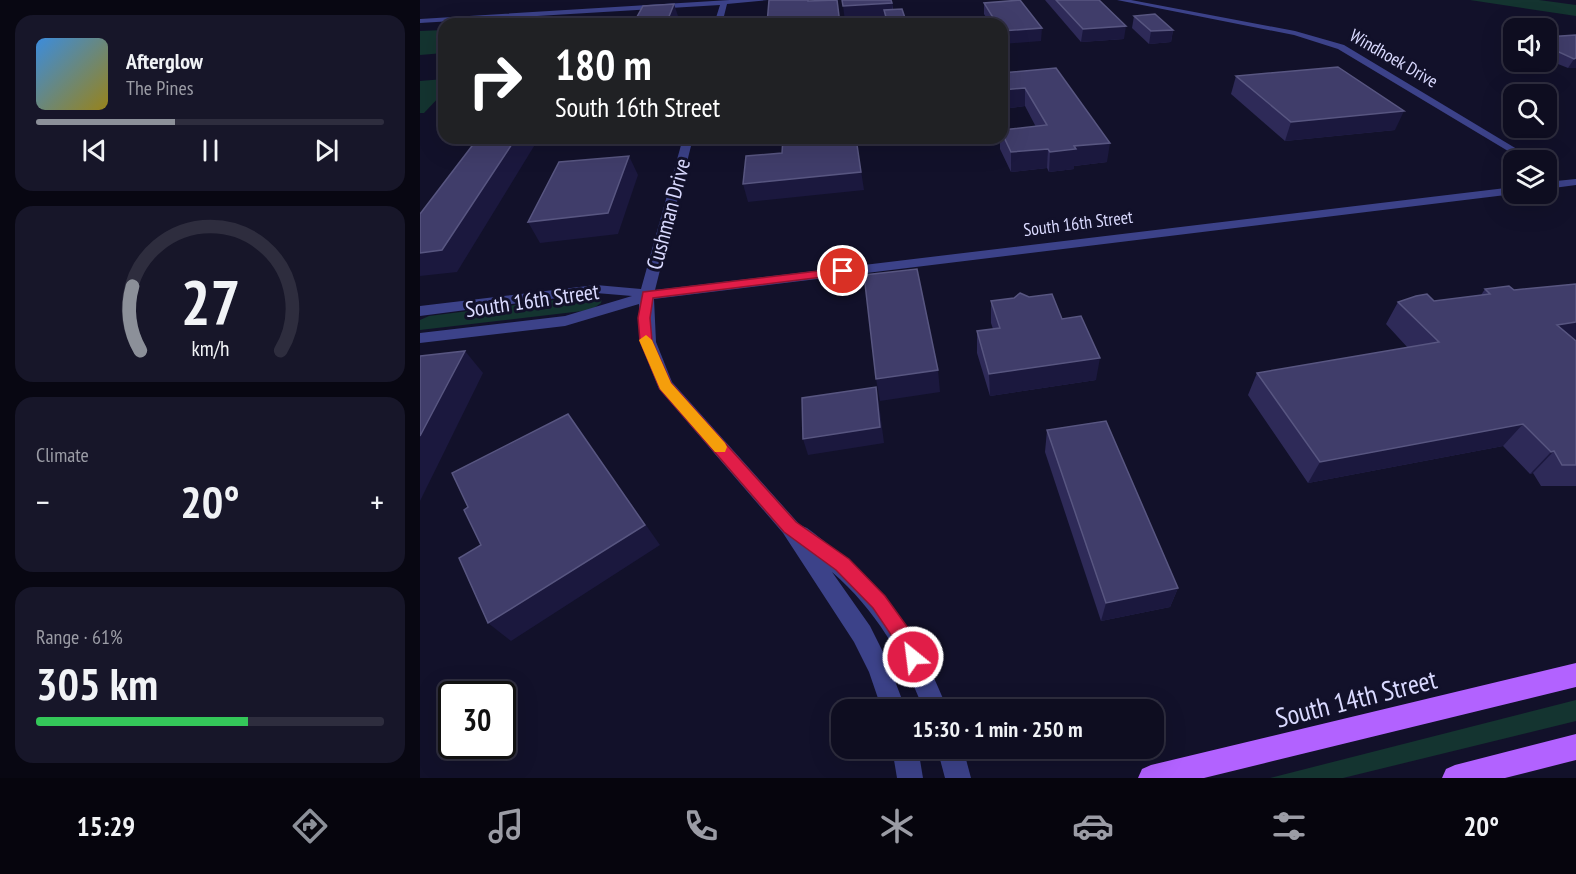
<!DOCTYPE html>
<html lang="en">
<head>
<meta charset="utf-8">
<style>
  body { margin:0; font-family:"PT Sans Narrow",sans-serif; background:#171629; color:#f1f3f6; height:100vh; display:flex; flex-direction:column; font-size:22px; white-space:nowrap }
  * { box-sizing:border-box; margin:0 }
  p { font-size:20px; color:#9b9ca5 }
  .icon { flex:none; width:33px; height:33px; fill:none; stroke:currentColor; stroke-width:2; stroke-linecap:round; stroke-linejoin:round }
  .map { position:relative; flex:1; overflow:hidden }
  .sheet { display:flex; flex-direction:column; gap:15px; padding:15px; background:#080712; width:420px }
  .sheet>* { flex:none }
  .banner { position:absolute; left:18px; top:18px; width:570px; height:126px; border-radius:18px; box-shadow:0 6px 24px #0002,0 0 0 2px #2e2d3e; background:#202124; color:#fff; overflow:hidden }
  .buttons { position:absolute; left:1083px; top:18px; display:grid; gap:12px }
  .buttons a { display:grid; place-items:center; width:54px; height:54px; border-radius:12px; background:#0e0d20; box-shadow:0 6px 24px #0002,0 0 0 2px #2e2d3e; font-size:30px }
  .speed { position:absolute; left:18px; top:681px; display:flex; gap:12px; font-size:30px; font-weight:700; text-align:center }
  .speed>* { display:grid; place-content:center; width:78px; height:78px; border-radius:50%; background:#0e0d20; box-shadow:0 6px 24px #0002,0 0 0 2px #2e2d3e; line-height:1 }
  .speed .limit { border:3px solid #111; border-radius:9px; background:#fff; color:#111 }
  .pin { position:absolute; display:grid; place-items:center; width:51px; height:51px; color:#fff; margin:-26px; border:3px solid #fff; border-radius:50%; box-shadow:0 2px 6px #0007 }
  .me { position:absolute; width:66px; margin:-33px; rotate:331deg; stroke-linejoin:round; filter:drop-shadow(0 0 4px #0008) }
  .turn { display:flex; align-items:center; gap:21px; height:126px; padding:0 18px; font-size:27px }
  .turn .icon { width:78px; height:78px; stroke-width:2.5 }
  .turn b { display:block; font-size:42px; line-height:51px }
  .big { font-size:45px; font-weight:600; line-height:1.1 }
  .sheet .card { flex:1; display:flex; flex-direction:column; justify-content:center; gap:9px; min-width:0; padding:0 21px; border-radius:18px; background:#171629 }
  .sheet .dial { align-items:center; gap:0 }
  .dial svg { height:156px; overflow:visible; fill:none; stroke:#2e2d3e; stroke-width:7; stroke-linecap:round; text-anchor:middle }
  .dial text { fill:#f1f3f6; stroke:none }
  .song { display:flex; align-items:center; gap:18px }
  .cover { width:72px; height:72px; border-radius:9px; background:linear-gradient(135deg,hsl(210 70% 55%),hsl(50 70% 35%)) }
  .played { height:6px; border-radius:3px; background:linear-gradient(90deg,#8c9099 40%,#2e2d3e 40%) }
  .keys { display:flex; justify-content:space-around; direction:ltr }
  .heat { display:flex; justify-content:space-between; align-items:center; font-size:33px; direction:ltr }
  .charge { height:9px; border-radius:4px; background:linear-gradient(90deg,#34c759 61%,#2e2d3e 0) }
  .trip { position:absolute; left:411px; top:699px; width:333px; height:60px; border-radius:18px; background:#0e0d20; box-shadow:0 6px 24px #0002,0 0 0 2px #2e2d3e; font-weight:600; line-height:60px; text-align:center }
  .tab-bar { display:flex; height:96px; justify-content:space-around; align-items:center; background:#06050d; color:#9b9ca5 }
  .tab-bar .icon { width:42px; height:42px }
  .tab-bar .current { color:#8c9099 }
  .tab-bar b { font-size:27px; color:#f1f3f6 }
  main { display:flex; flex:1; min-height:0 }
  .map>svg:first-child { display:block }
  .green { fill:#143430 }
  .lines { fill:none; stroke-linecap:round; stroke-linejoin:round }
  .minor { fill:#3c4289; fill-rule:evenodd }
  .primary { fill:#b262ff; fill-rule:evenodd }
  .wall { fill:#2e2a58 }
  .shaded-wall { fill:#1b183e }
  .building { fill:#403d6a; stroke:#585681; stroke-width:1.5 }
  .route { fill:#e11d48; stroke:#92132f; stroke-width:1.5 }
  .slow { fill:#f59e0b }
  .labels { text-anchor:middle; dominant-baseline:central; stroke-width:6; stroke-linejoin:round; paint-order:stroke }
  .far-street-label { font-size:18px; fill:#dadaff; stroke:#12112a }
  .street-label { font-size:22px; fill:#dadaff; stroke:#12112a }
  .near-street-label { font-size:27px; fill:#dadaff; stroke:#12112a }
</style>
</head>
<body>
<main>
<section class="sheet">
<div class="card">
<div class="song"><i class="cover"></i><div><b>Afterglow</b><p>The Pines</p></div></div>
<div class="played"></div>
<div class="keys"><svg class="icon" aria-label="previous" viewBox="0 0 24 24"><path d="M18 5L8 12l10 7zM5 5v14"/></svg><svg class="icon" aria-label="pause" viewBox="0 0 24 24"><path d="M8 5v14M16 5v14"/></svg><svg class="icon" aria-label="next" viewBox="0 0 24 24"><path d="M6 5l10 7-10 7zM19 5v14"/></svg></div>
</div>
<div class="card dial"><svg viewBox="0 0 100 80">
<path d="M14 69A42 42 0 1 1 86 69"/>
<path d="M14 69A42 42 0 0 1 10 36" stroke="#8c9099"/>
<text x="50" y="56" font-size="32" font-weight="700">27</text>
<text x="50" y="72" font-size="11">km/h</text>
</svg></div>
<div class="card"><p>Climate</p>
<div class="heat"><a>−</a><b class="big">20°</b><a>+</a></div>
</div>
<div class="card"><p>Range · 61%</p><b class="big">305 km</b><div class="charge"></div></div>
</section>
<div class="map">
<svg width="1156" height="778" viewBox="0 0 1156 778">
  <rect width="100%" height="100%" fill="#12112a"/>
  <g class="green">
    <path d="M1050 0H1119L1156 5V16Z"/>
    <path d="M24 30V53L0 55V31Z"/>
    <path d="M24 79V92L4 113H0V81Z"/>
    <path d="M175 295 182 299 181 303 171 310 0 330V320L9 316Z"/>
    <path d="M1156 700V721L923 778H850Z"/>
  </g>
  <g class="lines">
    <g class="minor">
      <path d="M310 0H348L307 4 302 24H294L300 5 0 23V19Z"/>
      <path d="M697 0H711L875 31 924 45 1115 160H1103L918 49 874 35Z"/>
      <path d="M263 138H273L235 290 1094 187V194L234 299 236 342 252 382 380 525 387 528C461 583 493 624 528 710H504C483 657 456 610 412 572L450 626 467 660 486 710H462L449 672 434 642 363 533 239 389 220 342 219 304 145 326 0 343V333L145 316 212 296 176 293 0 316V306L176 285 221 289Z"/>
      <path d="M1156 179V185L1126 189V182Z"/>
      <path d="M472 748H498L503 778H477Z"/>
      <path d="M517 748H543L551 778H525Z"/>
    </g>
    <g class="primary">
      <path d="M1156 663V687L784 778H718L722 769 731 765Z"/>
      <path d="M1156 734V760L1085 778H1022L1026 769 1035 765Z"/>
    </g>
  </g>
  <g class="wall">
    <path d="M625 0H679L704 39 661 42Z"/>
    <path d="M472 3 473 9 487 24H466L465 18 425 21Z"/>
    <path d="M564 3 621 41 582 24H570L564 14Z"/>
    <path d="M714 16 753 30 751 42 729 44 712 28Z"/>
    <path d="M1156 35V68H1148L1133 62H1123H1126V37Z"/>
    <path d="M636 68 687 162 654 166V169L629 172 627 168 591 172 580 149V138H582V130L616 127 605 106 582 109V73Z"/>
    <path d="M816 76 975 130 865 141 811 94Z"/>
    <path d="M1156 284V486H1121L1113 473 1110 474 1083 446 888 483 828 395 837 373 988 348 966 324 978 302 1014 301 1061 295 1065 289 1094 290Z"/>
    <path d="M571 301 642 319 676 380 570 396 557 353V331L573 329 571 323Z"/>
    <path d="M627 430 758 588 750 607 681 621 625 452Z"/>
  </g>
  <g class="shaded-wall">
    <path d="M472 3 473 17 464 10 465 18 425 21 423 6Z"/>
    <path d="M254 4 259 19 257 24H246Z"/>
    <path d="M706 26 704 39 661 42 663 29Z"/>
    <path d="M622 28 621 41 582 44V31Z"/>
    <path d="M753 30 751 42 729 44 731 31Z"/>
    <path d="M1139 52 1133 62H1125H1126V59L1130 53Z"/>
    <path d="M1156 58V68H1148L1154 59Z"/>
    <path d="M605 88V106L582 109V90Z"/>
    <path d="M984 111 975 130 865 141 871 122Z"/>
    <path d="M96 138H119L37 272 0 276V253Z"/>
    <path d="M436 138 444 190 328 202 323 184Z"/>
    <path d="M690 143 687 162 654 166V169L629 172 630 152 654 146Z"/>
    <path d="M628 149 627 168 591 172V152Z"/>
    <path d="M209 156 218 175 198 234 120 243 108 222Z"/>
    <path d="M1156 322V341L1137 325Z"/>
    <path d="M45 351 63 373 0 501V436Z"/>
    <path d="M680 358 676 380 570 396 569 374Z"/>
    <path d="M518 370 520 392 460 401 456 379Z"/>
    <path d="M456 387 459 404 464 443 388 455 383 439Z"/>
    <path d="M148 414 240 545 91 641 68 623Z"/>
    <path d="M1103 424 1083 446 888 483 900 462Z"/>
    <path d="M1134 451 1113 473 1110 474 1131 452Z"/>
    <path d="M758 588 750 607 681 621 686 603Z"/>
  </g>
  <g class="building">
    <path d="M349 0H388V1L417 0 420 24H347Z"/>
    <path d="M422 0H471L472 3 423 6Z"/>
    <path d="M600 0 622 28 582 31V24H577L564 3Z"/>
    <path d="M636 0H679L706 26 663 29Z"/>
    <path d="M254 4 246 24H213L223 6Z"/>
    <path d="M482 9 487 24H468L464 10Z"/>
    <path d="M735 14 753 30 731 31 714 16Z"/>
    <path d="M1156 35V58L1154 59 1139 52 1130 53 1126 51V37Z"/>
    <path d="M918 67 984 111 871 122 816 76Z"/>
    <path d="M636 68 690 143 654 146 656 149 630 152 628 149 591 152 582 133V130L627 125 605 88 582 90V73Z"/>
    <path d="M58 138H96L22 250 0 253V214Z"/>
    <path d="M363 138H436L441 172 323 184 326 156 362 153Z"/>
    <path d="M209 156 188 213 108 222 139 162Z"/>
    <path d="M497 269 518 370 456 379 444 275Z"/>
    <path d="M1156 284V322L1137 325 1156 341V465H1142L1134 451 1131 452 1103 424 900 462 837 373 1019 342 978 302 996 296 1007 294 1014 301 1070 294 1065 289 1089 286 1094 290Z"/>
    <path d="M600 293 609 297 632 294 642 319 661 316 680 358 569 374 557 331 580 328 571 301 594 298Z"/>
    <path d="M45 351 0 436V356Z"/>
    <path d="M456 387 460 427 383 439 382 398Z"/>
    <path d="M148 414 225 525 68 623 39 558 61 545 44 510 48 507 32 473Z"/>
    <path d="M686 421 758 588 686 603 627 430Z"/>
  </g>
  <path class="route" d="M423 268 429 271 427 274 233 298 230 318 232 341 251 383 376 522 429 559 465 596 493 635 503 657 500 664 493 666 487 664 480 648 453 608 416 570 364 532 240 389 220 341 218 318 223 292Z"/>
  <path class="slow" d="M226 335 232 340 251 383 305 443 307 447 305 452H295L240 389 219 340Z"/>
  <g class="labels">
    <g class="far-street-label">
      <text transform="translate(974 58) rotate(30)">Windhoek Drive</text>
      <text transform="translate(658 223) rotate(-7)">South 16th Street</text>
    </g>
    <g class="street-label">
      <text transform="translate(248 214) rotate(-75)">Cushman Drive</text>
      <text transform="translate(112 300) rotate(-8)">South 16th Street</text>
    </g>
    <g class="near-street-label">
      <text transform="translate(936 698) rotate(-14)">South 14th Street</text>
    </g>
  </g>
</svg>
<div class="buttons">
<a><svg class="icon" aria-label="sound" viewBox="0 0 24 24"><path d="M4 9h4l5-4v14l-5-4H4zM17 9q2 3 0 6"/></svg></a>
<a><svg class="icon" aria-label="search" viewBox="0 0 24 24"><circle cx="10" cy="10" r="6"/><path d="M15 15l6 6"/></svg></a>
<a><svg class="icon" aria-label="layers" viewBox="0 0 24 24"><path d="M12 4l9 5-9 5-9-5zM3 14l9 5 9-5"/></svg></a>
</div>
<div class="speed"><div class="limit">30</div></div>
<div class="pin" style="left:423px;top:271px;background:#d93025"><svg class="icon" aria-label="arrive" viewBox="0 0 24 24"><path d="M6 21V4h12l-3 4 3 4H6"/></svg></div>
<svg class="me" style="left:493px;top:657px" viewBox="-20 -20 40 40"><circle r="17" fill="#e11d48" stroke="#fff" stroke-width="3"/><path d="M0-11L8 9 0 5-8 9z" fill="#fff"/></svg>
<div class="trip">15:30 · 1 min · 250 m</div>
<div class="banner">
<div class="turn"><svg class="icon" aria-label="right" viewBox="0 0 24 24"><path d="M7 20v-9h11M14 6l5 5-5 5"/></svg><div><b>180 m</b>South 16th Street</div></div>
</div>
</div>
</main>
<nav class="tab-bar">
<b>15:29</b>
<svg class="icon current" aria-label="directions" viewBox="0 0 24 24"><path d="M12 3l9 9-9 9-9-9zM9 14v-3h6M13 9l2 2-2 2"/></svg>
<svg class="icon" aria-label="music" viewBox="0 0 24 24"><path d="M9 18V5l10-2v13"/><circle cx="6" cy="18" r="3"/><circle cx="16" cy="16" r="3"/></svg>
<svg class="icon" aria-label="phone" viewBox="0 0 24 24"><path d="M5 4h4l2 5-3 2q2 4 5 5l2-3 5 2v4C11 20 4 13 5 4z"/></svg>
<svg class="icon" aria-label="climate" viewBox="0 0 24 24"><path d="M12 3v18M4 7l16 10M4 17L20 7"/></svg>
<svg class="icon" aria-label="car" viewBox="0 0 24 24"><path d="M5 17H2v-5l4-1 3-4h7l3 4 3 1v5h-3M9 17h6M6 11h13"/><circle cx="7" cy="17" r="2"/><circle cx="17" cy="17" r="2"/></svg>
<svg class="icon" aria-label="filters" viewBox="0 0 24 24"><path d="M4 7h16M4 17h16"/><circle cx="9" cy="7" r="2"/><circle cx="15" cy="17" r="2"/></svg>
<b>20°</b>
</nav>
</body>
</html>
